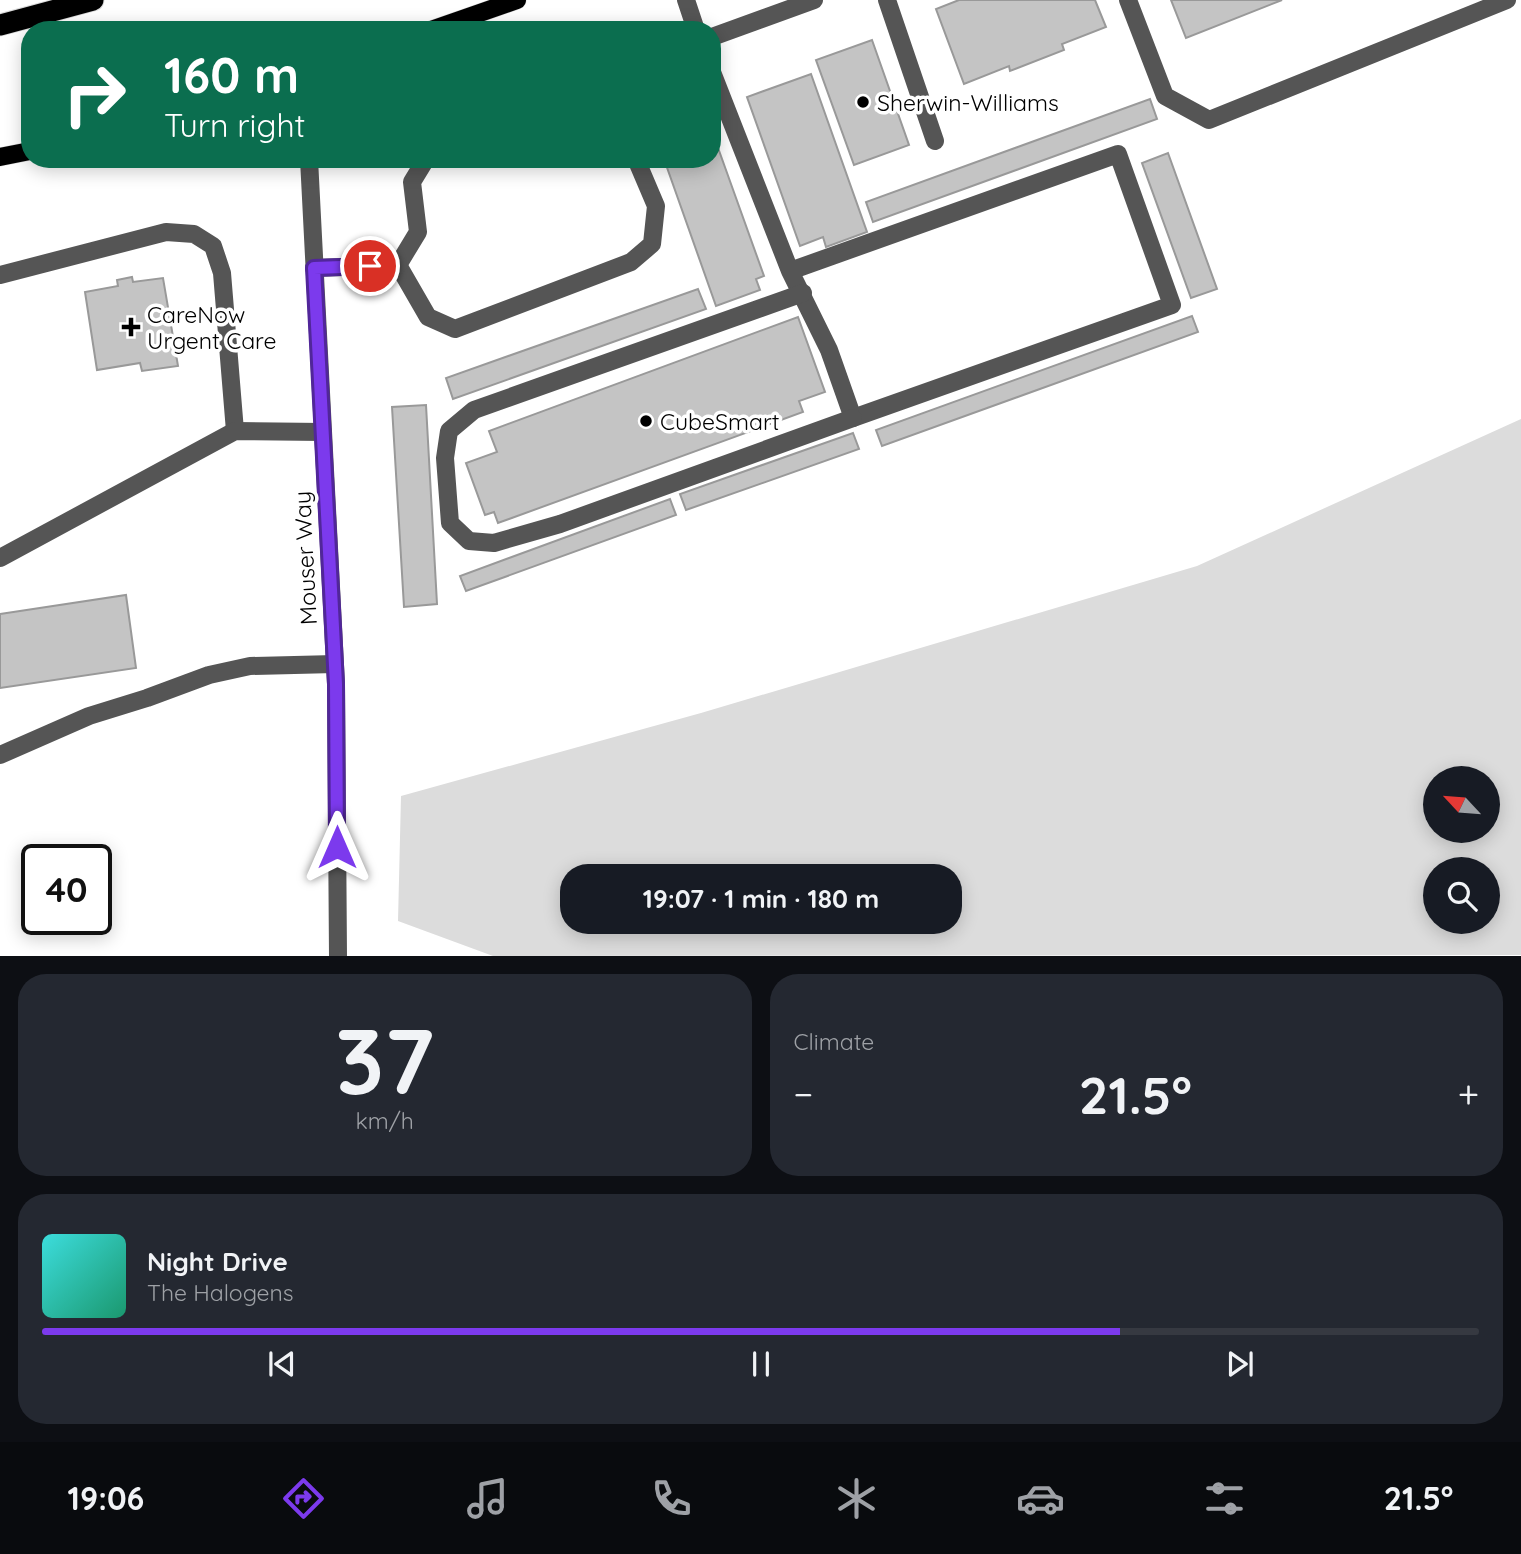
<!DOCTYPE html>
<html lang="en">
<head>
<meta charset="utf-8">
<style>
  body { margin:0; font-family:Quicksand,sans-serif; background:#242831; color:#f1f3f6; height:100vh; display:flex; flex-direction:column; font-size:26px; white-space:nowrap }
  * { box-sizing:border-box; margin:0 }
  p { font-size:23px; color:#9ea1a6 }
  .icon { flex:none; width:38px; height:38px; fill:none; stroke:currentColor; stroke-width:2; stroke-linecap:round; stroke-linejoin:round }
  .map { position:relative; height:956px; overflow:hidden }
  .drawer { display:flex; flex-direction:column; gap:18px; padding:18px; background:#0d0f14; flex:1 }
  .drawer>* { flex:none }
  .guide { position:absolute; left:21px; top:21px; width:700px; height:147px; border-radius:28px; box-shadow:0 4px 18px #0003; background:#0b6e4f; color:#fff; overflow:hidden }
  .needle { width:46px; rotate:296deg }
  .controls { position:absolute; left:1423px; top:766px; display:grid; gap:14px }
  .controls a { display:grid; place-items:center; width:77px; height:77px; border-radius:50%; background:#171b24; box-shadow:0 4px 18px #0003; font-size:35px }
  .speed { position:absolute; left:21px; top:844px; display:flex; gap:14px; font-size:35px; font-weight:700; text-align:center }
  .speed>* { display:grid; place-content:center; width:91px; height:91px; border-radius:50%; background:#171b24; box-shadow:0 4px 18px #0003; line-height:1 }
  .speed .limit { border:4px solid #111; border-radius:10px; background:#fff; color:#111 }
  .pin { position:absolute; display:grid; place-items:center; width:60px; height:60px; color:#fff; margin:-30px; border:4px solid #fff; border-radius:50%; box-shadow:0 2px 7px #0007 }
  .me { position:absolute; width:77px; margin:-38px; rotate:0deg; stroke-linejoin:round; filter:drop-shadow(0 0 5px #0008) }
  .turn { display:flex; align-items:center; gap:24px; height:147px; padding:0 28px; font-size:32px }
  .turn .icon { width:91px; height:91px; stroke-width:2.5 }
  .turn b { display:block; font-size:49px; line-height:60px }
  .big { font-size:52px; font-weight:700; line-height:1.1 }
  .drawer .widget { flex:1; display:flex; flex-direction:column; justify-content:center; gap:10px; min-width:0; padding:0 24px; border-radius:28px; background:#242831 }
  .drawer .dial { align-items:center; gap:0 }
  .dial b { font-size:91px; line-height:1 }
  .song { display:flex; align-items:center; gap:21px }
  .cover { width:84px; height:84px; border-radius:10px; background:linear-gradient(135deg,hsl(180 70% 55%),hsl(160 70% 35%)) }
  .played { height:7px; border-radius:4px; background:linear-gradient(90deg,#7c3aed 75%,#363941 75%) }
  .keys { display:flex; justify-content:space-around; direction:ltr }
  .heat { display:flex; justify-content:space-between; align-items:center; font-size:38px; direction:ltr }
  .drawer .tiles { flex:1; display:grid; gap:18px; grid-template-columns:1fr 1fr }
  .widget:last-child { grid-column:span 2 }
  .trip { position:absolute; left:560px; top:864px; width:402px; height:70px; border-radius:28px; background:#171b24; box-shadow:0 4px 18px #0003; font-weight:700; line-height:70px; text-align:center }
  .tab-bar { display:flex; height:112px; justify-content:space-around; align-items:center; background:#090b0e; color:#9ea1a6 }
  .tab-bar .icon { width:49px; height:49px }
  .tab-bar .current { color:#7c3aed }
  .tab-bar b { font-size:32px; color:#f1f3f6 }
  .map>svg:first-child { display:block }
  .green { fill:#dcdcdc; fill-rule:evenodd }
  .building { fill:#c4c4c4; stroke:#999; stroke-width:2 }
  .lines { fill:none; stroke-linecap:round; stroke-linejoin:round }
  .major-casing { stroke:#dbdbdb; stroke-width:19 }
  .highway-casing { stroke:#dbdbdb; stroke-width:23 }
  .minor { stroke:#555; stroke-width:18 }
  .major { stroke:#000; stroke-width:18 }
  .highway { stroke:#000; stroke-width:21 }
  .route-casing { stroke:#51269a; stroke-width:18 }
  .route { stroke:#7c3aed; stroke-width:12 }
  .poi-dot { fill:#000; stroke:#fff; stroke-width:2.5 }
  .labels { text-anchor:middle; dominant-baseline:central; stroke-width:7; stroke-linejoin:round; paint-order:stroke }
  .poi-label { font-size:23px; fill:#000; stroke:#fff; text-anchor:start }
  .street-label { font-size:23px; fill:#000; stroke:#fff }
</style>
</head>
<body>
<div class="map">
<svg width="1521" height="956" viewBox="0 0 1521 956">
  <rect width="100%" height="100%" fill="#fff"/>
  <path class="green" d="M1521 419V955L493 956 398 921 401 796 701 713 1197 566ZM1435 779H1488V831H1435ZM1435 870H1488V922H1435ZM572 877H950V922H572Z"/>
  <g class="building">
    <path d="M959 0H1095L1106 27 1062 44 1064 50 1010 71 1009 66 964 84 936 9Z"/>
    <path d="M1171 0H1282L1186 38Z"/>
    <path d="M872 40 909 145 854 165 816 60Z"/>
    <path d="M811 74 867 232 826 247 823 237 800 246 747 97Z"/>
    <path d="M1150 99 1157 119 873 222 866 202Z"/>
    <path d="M712 131 764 276 756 279 760 290 716 306 664 159H712Z"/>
    <path d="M1168 153 1217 289 1191 298 1142 163Z"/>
    <path d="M132 277 133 282 163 278 178 366 142 371 140 363 97 370 85 292 118 286 117 280Z"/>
    <path d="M698 289 706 309 453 399 446 378Z"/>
    <path d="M1192 316 1198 332 882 446 876 430Z"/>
    <path d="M798 317 825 392 799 401 803 412 498 523 494 512 485 515 466 463 497 452 489 431Z"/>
    <path d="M426 405 437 604 404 607 392 407Z"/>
    <path d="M853 433 859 449 686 510 680 494Z"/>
    <path d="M670 499 676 515 466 591 460 576Z"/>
    <path d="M126 595 136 668 0 688V614Z"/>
  </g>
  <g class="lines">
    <defs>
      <g id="major">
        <path d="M431 30 517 0"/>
        <path d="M0 157 30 151"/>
      </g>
      <path id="highway" d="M0 25 93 0"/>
    </defs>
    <use href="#major" class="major-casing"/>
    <use href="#highway" class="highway-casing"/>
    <g class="minor">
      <path d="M686 0 696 30"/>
      <path d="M887 0 935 141"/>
      <path d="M1128 0 1165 96 1209 120 1507 0"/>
      <path d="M712 37 814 0"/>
      <path d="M712 72 790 271 829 350 853 418 1172 305 1118 154 790 271"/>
      <path d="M309 159 336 684 338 956"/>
      <path d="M398 265 428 317 455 329 631 262 652 244 656 206 636 159"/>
      <path d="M398 265 418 232 412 182 426 159"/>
      <path d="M314 268 398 265"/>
      <path d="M0 275 166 232 194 234 213 246 222 273 235 431"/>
      <path d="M803 293 474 410 449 431 445 458 450 523 469 541 494 543 560 524 853 418"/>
      <path d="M0 558 235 431 323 432"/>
      <path d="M0 755 89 716 147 698 209 675 250 666 335 664"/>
    </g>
    <use href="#major" class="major"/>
    <use href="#highway" class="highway"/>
  </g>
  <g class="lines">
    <defs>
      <path id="route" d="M337 847 336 684 314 268 370 266"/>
    </defs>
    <use href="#route" class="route-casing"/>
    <use href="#route" class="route"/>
  </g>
  <g class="poi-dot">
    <circle cx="863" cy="102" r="7"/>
    <path d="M127.5 316.5h7v7h7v7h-7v7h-7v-7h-7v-7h7z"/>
    <circle cx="646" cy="421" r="7"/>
  </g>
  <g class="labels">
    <g class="poi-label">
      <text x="877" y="102">Sherwin-Williams</text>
      <text x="147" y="314">CareNow<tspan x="147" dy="26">Urgent Care</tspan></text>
      <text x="660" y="421">CubeSmart</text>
    </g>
    <g class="street-label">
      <text transform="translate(305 558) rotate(-93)">Mouser Way</text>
    </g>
  </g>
</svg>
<div class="controls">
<a><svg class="needle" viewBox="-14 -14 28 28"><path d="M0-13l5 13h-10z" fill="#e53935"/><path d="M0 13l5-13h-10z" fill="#9ea1a6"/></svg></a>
<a><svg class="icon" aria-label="search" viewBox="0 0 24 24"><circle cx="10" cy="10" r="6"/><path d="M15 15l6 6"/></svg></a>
</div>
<div class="speed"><div class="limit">40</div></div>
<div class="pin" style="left:370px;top:266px;background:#d93025"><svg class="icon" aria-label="arrive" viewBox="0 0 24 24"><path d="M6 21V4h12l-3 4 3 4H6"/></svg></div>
<svg class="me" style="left:337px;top:847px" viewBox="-20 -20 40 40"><path d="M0-17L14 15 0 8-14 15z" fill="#7c3aed" stroke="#fff" stroke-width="4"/></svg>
<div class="trip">19:07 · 1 min · 180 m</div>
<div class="guide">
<div class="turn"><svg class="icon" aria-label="right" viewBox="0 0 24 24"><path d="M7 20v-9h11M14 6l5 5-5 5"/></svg><div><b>160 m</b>Turn right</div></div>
</div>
</div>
<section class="drawer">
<div class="tiles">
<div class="widget dial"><b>37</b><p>km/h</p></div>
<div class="widget"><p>Climate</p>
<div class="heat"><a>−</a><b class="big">21.5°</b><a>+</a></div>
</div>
<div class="widget">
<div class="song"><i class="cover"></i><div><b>Night Drive</b><p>The Halogens</p></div></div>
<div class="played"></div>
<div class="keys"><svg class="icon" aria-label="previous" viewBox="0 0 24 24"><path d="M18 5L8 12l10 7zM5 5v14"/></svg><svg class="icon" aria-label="pause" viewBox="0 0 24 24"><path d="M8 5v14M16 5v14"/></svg><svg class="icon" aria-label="next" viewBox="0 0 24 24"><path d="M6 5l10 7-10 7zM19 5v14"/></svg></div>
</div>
</div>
</section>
<nav class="tab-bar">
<b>19:06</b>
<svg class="icon current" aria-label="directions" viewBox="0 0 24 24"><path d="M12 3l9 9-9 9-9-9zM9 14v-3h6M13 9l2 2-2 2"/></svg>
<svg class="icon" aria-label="music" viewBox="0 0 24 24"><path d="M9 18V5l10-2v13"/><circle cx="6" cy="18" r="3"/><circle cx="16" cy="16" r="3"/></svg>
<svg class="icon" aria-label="phone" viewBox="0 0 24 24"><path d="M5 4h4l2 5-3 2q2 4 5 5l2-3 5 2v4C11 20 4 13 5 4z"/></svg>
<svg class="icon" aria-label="climate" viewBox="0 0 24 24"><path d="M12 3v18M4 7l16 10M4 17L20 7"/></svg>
<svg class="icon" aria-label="car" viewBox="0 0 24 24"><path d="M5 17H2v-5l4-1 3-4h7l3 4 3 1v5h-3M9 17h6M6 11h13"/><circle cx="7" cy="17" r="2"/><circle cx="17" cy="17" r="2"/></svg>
<svg class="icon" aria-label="filters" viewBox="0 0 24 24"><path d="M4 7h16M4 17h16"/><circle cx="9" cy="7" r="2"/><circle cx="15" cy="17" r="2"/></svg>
<b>21.5°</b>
</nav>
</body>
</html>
